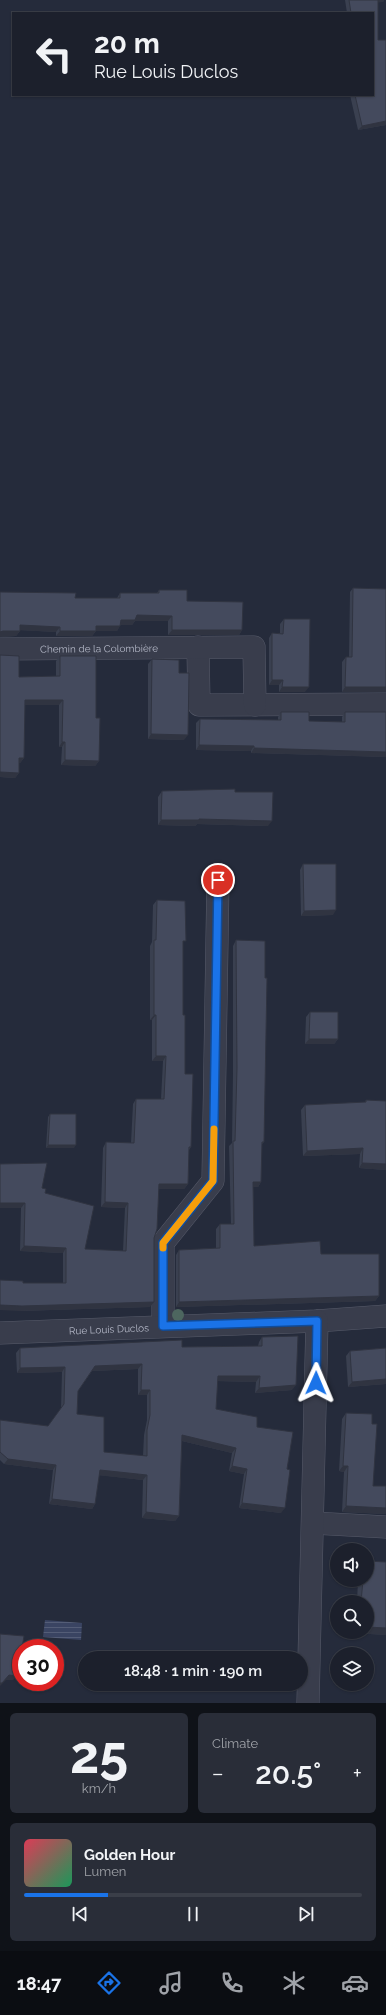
<!DOCTYPE html>
<html lang="en">
<head>
<meta charset="utf-8">
<style>
  body { margin:0; font-family:Raleway,sans-serif; background:#292d38; color:#f1f3f6; height:100vh; display:flex; flex-direction:column; font-size:15px; white-space:nowrap }
  * { box-sizing:border-box; margin:0 }
  p { font-size:13px; color:#a0a3a9 }
  .icon { flex:none; width:22px; height:22px; fill:none; stroke:currentColor; stroke-width:2; stroke-linecap:round; stroke-linejoin:round }
  .map { position:relative; height:1703px; overflow:hidden }
  .drawer { display:flex; flex-direction:column; gap:10px; padding:10px; background:#0f1218; flex:1 }
  .drawer>* { flex:none }
  .guide { position:absolute; left:12px; top:12px; width:362px; height:84px; border-radius:0px; box-shadow:0 1px 3px #0004,0 0 0 1px #3a3e48; background:#1c202c; color:#f1f3f6; overflow:hidden }
  .fabs { position:absolute; left:330px; top:1543px; display:grid; gap:8px }
  .fabs a { display:grid; place-items:center; width:44px; height:44px; border-radius:50%; background:#1c202c; box-shadow:0 1px 3px #0004,0 0 0 1px #3a3e48; font-size:20px }
  .speed { position:absolute; left:12px; top:1639px; display:flex; gap:8px; font-size:20px; font-weight:700; text-align:center }
  .speed>* { display:grid; place-content:center; width:52px; height:52px; border-radius:50%; background:#1c202c; box-shadow:0 1px 3px #0004,0 0 0 1px #3a3e48; line-height:1 }
  .speed .limit { border:6px solid #d22; background:#fff; color:#111 }
  .pin { position:absolute; display:grid; place-items:center; width:34px; height:34px; color:#fff; margin:-17px; border:2px solid #fff; border-radius:50%; box-shadow:0 1px 4px #0007 }
  .me { position:absolute; width:44px; margin:-22px; rotate:1deg; stroke-linejoin:round; filter:drop-shadow(0 0 3px #0008) }
  .turn { display:flex; align-items:center; gap:14px; height:84px; padding:0 16px; font-size:18px }
  .turn .icon { width:52px; height:52px; stroke-width:2.5 }
  .turn b { display:block; font-size:28px; line-height:34px }
  .big { font-size:30px; font-weight:600; line-height:1.1 }
  .drawer .widget { flex:1; display:flex; flex-direction:column; justify-content:center; gap:6px; min-width:0; padding:0 14px; border-radius:6px; background:#292d38 }
  .drawer .dial { align-items:center; gap:0 }
  .dial b { font-size:52px; line-height:1 }
  .song { display:flex; align-items:center; gap:12px }
  .cover { width:48px; height:48px; border-radius:6px; background:linear-gradient(135deg,hsl(350 70% 55%),hsl(150 70% 35%)) }
  .played { height:4px; border-radius:2px; background:linear-gradient(90deg,#1a73e8 25%,#3a3e48 25%) }
  .keys { display:flex; justify-content:space-around; direction:ltr }
  .heat { display:flex; justify-content:space-between; align-items:center; font-size:22px; direction:ltr }
  .drawer .tiles { flex:1; display:grid; gap:10px; grid-template-columns:1fr 1fr }
  .widget:last-child { grid-column:span 2 }
  .trip { position:absolute; left:78px; top:1651px; width:230px; height:40px; border-radius:20px; background:#1c202c; box-shadow:0 1px 3px #0004,0 0 0 1px #3a3e48; font-weight:600; line-height:40px; text-align:center }
  .dock { display:flex; height:64px; justify-content:space-around; align-items:center; background:#0b0d12; color:#a0a3a9 }
  .dock .icon { width:28px; height:28px }
  .dock .active { color:#1a73e8 }
  .dock b { font-size:18px; color:#f1f3f6 }
  .map>svg:first-child { display:block }
  .water { fill:url(#water-rules) }
  .lines { fill:none; stroke-linecap:round; stroke-linejoin:round }
  .minor-casing { stroke:#575b6a; stroke-width:23 }
  .minor { stroke:#393d4c; stroke-width:22 }
  .tree { fill:#4d665f }
  .wall { fill:#3a4050; fill-rule:evenodd }
  .shaded-wall { fill:#303441 }
  .building { fill:#444a5d; stroke:#303441; fill-rule:evenodd }
  .route-casing { stroke:#114b97; stroke-width:10 }
  .route { stroke:#1a73e8; stroke-width:7 }
  .slow { stroke:#f59e0b; stroke-width:7 }
  .labels { text-anchor:middle; dominant-baseline:central; stroke-width:4; stroke-linejoin:round; paint-order:stroke }
  .street-label { font-size:10px; fill:#b4b8c7; stroke:#1e2231 }
</style>
</head>
<body>
<div class="map">
<svg width="386" height="1703" viewBox="0 0 386 1703">
  <defs>
    <pattern id="water-rules" width="6" height="5" patternUnits="userSpaceOnUse"><rect width="6" height="5" fill="#3a4462"/><path d="M0 2.5h6" fill="none" stroke="#545d77"/></pattern>
  </defs>
  <rect width="100%" height="100%" fill="#252b3b"/>
  <path class="water" d="M45 1620 82 1623 81 1640 43 1637Z"/>
  <g class="lines">
    <defs>
      <g id="minor">
        <path d="M198 647 199 705 386 704"/>
        <path id="s1" d="M0 649 254 647 255 705"/>
        <path d="M163 1326V1243L213 1181 218 880"/>
        <path id="s2" d="M0 1333 317 1321 386 1316"/>
        <path d="M313 1523 386 1527"/>
        <path d="M308 1703 317 1321"/>
      </g>
    </defs>
    <use href="#minor" class="minor-casing"/>
    <use href="#minor" class="minor"/>
  </g>
  <circle class="tree" cx="178" cy="1315" r="6"/>
  <g class="wall">
    <path d="M345 0H384L383 2H378V40L386 125 358 130 350 95H373V13H347Z"/>
    <path d="M353 588 386 589V692H342V662L346 657H349L350 592Z"/>
    <path d="M159 590 187 601 242 630 239 635H168V621H135L132 625H120L117 631H96L92 636H56V632L20 630V631L16 636 0 637 75 598H117L120 593H157Z"/>
    <path d="M284 619 305 692H279V685H269V638L272 633H280V624Z"/>
    <path d="M0 655 19 677 56 676V661L60 656 96 718 99 761 95 766 61 765 62 747H59V705H25L24 758 20 763H19V773L15 778 0 777Z"/>
    <path d="M152 659 179 673 184 740 148 739V664Z"/>
    <path d="M281 712 309 721 342 722V717L345 712H386V757L251 753V751L196 750V723L200 719 278 720V717Z"/>
    <path d="M162 791 235 792 268 826 197 824 195 826 158 825V797Z"/>
    <path d="M303 864 333 915 301 916 300 870Z"/>
    <path d="M157 900 183 945V1015L185 1074 191 1147 189 1150 188 1184 184 1189H158L154 1238 150 1307 19 1311 23 1283H63V1253L20 1251 21 1208H0V1164L42 1188 85 1249 123 1251 125 1208 101 1207 103 1148 106 1142 131 1143 133 1104 136 1099H161L163 1061H152V1020H150V946L152 942 153 905Z"/>
    <path d="M236 940 264 1142 261 1145V1182L258 1187H253L254 1246 321 1254 379 1296 375 1301 176 1307V1255L179 1250 216 1248V1229L220 1224H231L229 1146 232 1143 233 1073V946Z"/>
    <path d="M310 1012 338 1039 334 1044H305L306 1017Z"/>
    <path d="M366 1100 386 1170 359 1168 360 1154 303 1156 301 1110 305 1105 365 1102Z"/>
    <path d="M50 1114 74 1148H46L48 1117Z"/>
    <path d="M262 1337 292 1390 255 1393 256 1382 217 1381 216 1409 257 1427 287 1469 281 1513 239 1508 244 1474 229 1471 232 1453 182 1441 179 1516 175 1521 142 1518 143 1480 99 1475 95 1504 92 1509 49 1504 53 1470 4 1464 0 1460V1420L48 1426 61 1409 62 1372 17 1373 16 1353 20 1348 182 1347 258 1346 259 1342ZM138 1369V1395H147V1420L144 1435 143 1456 104 1452 77 1414 78 1391 92 1371Z"/>
    <path d="M386 1348V1384L348 1387 346 1356 350 1351Z"/>
    <path d="M346 1413 372 1424 373 1486H386V1514L342 1512 344 1472 339 1471 342 1419Z"/>
    <path d="M358 1580H367L386 1635 355 1633V1632H367V1602H357Z"/>
  </g>
  <g class="shaded-wall">
    <path d="M376 0H384L383 2 374 3Z"/>
    <path d="M386 121V125L358 130 362 126Z"/>
    <path d="M137 615 172 616 168 621H135L132 625H117L121 620Z"/>
    <path d="M20 625 60 627 56 632 16 630Z"/>
    <path d="M96 626H120L117 631H96L92 636H56L60 631Z"/>
    <path d="M172 630H242L239 635H168Z"/>
    <path d="M3 631H20L16 636 0 637V632Z"/>
    <path d="M272 680H283L279 685H269Z"/>
    <path d="M282 687H309L305 692H279Z"/>
    <path d="M345 687H386V692H342Z"/>
    <path d="M25 700H63L59 705H22Z"/>
    <path d="M151 734 188 735 184 740 148 739Z"/>
    <path d="M62 742H65L62 747H59Z"/>
    <path d="M199 745 254 746 251 751 196 750Z"/>
    <path d="M254 748 386 752V757L251 753Z"/>
    <path d="M19 758H24L20 763H16Z"/>
    <path d="M65 760 99 761 95 766 61 765Z"/>
    <path d="M0 772 19 773 15 778 0 777Z"/>
    <path d="M199 819 272 821 268 826 197 824 195 826 158 825 161 820Z"/>
    <path d="M336 910 333 915 301 916 304 911Z"/>
    <path d="M154 1015H156L152 1020H150Z"/>
    <path d="M309 1039H338L334 1044H305Z"/>
    <path d="M156 1056H166L163 1061H152Z"/>
    <path d="M48 1145H76L74 1148H46Z"/>
    <path d="M363 1148 360 1154 303 1156 307 1151Z"/>
    <path d="M362 1163 386 1164V1170L359 1168Z"/>
    <path d="M253 1182H261L258 1187H249Z"/>
    <path d="M159 1184H188L184 1189H155Z"/>
    <path d="M105 1202 128 1203 125 1208 101 1207Z"/>
    <path d="M0 1203H25L21 1208H0Z"/>
    <path d="M24 1246 66 1248 63 1253 20 1251Z"/>
    <path d="M379 1296 375 1301 176 1307 179 1302Z"/>
    <path d="M154 1302 150 1307 19 1311 0 1310V1305Z"/>
    <path d="M142 1364 138 1369 91 1371 95 1366Z"/>
    <path d="M65 1367 62 1372 17 1373 20 1368Z"/>
    <path d="M218 1376H260L256 1382 214 1381Z"/>
    <path d="M386 1379V1384L348 1387 352 1382Z"/>
    <path d="M296 1385 292 1390 255 1393 259 1388Z"/>
    <path d="M141 1390H150L147 1395H138Z"/>
    <path d="M182 1435 236 1448 232 1453 178 1440Z"/>
    <path d="M8 1459 56 1465 53 1470 4 1464Z"/>
    <path d="M232 1466 247 1469 244 1474 229 1471Z"/>
    <path d="M343 1466H348L344 1472 339 1471Z"/>
    <path d="M100 1470 147 1475 143 1480 96 1475Z"/>
    <path d="M52 1499 95 1504 92 1509 49 1504Z"/>
    <path d="M242 1503 285 1508 281 1513 239 1508Z"/>
    <path d="M346 1506 386 1508V1514L342 1512Z"/>
    <path d="M146 1512 179 1516 175 1521 142 1518Z"/>
    <path d="M367 1627 386 1628V1635L355 1633 356 1632H367Z"/>
    <path d="M9 1675 17 1676 13 1680H6L0 1686V1683Z"/>
  </g>
  <g class="building">
    <path d="M349 0H378V40H386V121L362 126 355 95H373V13H351Z"/>
    <path d="M353 588 386 589V687H345L346 657H352Z"/>
    <path d="M159 590H187V601L243 602 242 630H172V616L137 615 135 620H121L120 626H96V631H60V627L20 625V631H3L0 632V592L76 593 75 598H120V593H159Z"/>
    <path d="M284 619H310L309 687H282L283 680H272V633L283 634Z"/>
    <path d="M0 655 19 656V677L60 676V656H96V718H100L99 761 65 760V742H62L63 700H25L24 758H19V773L0 772Z"/>
    <path d="M152 659 179 660V673H189L188 735 151 734Z"/>
    <path d="M281 712H309V721L345 722V712H386V752L254 748V746L199 745 200 719 281 720Z"/>
    <path d="M235 789V792H273L272 821 199 819V820H161L162 791Z"/>
    <path d="M303 864H336V910L304 911Z"/>
    <path d="M157 900 185 901 186 941H183V1015H185V1074H193L191 1147H189L188 1184H159L157 1229 154 1238V1302L22 1306 0 1305V1280L23 1281V1283H66V1248L24 1246 25 1203H0V1164L47 1163 42 1188 46 1189 45 1193 94 1206 85 1249 126 1251 128 1203 105 1202 106 1142 134 1143 136 1099H164L166 1056H156V1015H154V940H156Z"/>
    <path d="M236 940 265 941V978H267L264 1142H262L261 1182H253L254 1246 320 1241 321 1254H379V1296L179 1302V1250L220 1248V1224H234L233 1141H235L237 1068Z"/>
    <path d="M310 1012H338V1039H309Z"/>
    <path d="M366 1100 386 1101V1164L362 1163 363 1148 307 1151 305 1105 366 1102Z"/>
    <path d="M50 1114H76V1145H48Z"/>
    <path d="M298 1336 296 1385 259 1388 260 1376H218L216 1409 257 1417V1427L293 1432 287 1469 290 1470 285 1508 242 1503 247 1469 232 1466 236 1448 182 1435 179 1516 146 1512 147 1475 100 1470 95 1504 52 1499 56 1465 8 1459 0 1452V1420L48 1426 64 1404 65 1367 20 1368V1348L182 1340V1347L262 1346V1337ZM142 1364 141 1390H150V1415L147 1430V1456L104 1452V1417L77 1414 78 1391 95 1366Z"/>
    <path d="M386 1348V1379L352 1382 350 1351Z"/>
    <path d="M346 1413 372 1414V1424H377L373 1486H386V1508L346 1506 348 1466H343Z"/>
    <path d="M367 1561 386 1562V1628L367 1627V1602H361L363 1580H367Z"/>
    <path d="M0 1634 24 1636 22 1648H21V1654L17 1676 9 1675 2 1683H0Z"/>
  </g>
  <g class="lines">
    <defs>
      <path id="route" d="M218 880 213 1181 163 1243V1326L317 1321 316 1383"/>
    </defs>
    <use href="#route" class="route-casing"/>
    <use href="#route" class="route"/>
    <path class="slow" d="M163 1248V1243L213 1181 214 1129"/>
  </g>
  <g class="labels">
    <g class="street-label">
      <text stroke="none"><textPath href="#s1" startOffset="99">Chemin de la Colombière</textPath></text>
      <text stroke="none"><textPath href="#s2" startOffset="109">Rue Louis Duclos</textPath></text>
    </g>
  </g>
</svg>
<div class="fabs">
<a><svg class="icon" aria-label="sound" viewBox="0 0 24 24"><path d="M4 9h4l5-4v14l-5-4H4zM17 9q2 3 0 6"/></svg></a>
<a><svg class="icon" aria-label="search" viewBox="0 0 24 24"><circle cx="10" cy="10" r="6"/><path d="M15 15l6 6"/></svg></a>
<a><svg class="icon" aria-label="layers" viewBox="0 0 24 24"><path d="M12 4l9 5-9 5-9-5zM3 14l9 5 9-5"/></svg></a>
</div>
<div class="speed"><div class="limit">30</div></div>
<div class="pin" style="left:218px;top:880px;background:#d93025"><svg class="icon" aria-label="arrive" viewBox="0 0 24 24"><path d="M6 21V4h12l-3 4 3 4H6"/></svg></div>
<svg class="me" style="left:316px;top:1383px" viewBox="-20 -20 40 40"><path d="M0-17L14 15 0 8-14 15z" fill="#1a73e8" stroke="#fff" stroke-width="4"/></svg>
<div class="trip">18:48 · 1 min · 190 m</div>
<div class="guide">
<div class="turn"><svg class="icon" aria-label="left" viewBox="0 0 24 24"><path d="M17 20v-9H6M10 6l-5 5 5 5"/></svg><div><b>20 m</b>Rue Louis Duclos</div></div>
</div>
</div>
<section class="drawer">
<div class="tiles">
<div class="widget dial"><b>25</b><p>km/h</p></div>
<div class="widget"><p>Climate</p>
<div class="heat"><a>−</a><b class="big">20.5°</b><a>+</a></div>
</div>
<div class="widget">
<div class="song"><i class="cover"></i><div><b>Golden Hour</b><p>Lumen</p></div></div>
<div class="played"></div>
<div class="keys"><svg class="icon" aria-label="previous" viewBox="0 0 24 24"><path d="M18 5L8 12l10 7zM5 5v14"/></svg><svg class="icon" aria-label="pause" viewBox="0 0 24 24"><path d="M8 5v14M16 5v14"/></svg><svg class="icon" aria-label="next" viewBox="0 0 24 24"><path d="M6 5l10 7-10 7zM19 5v14"/></svg></div>
</div>
</div>
</section>
<nav class="dock">
<b>18:47</b>
<svg class="icon active" aria-label="directions" viewBox="0 0 24 24"><path d="M12 3l9 9-9 9-9-9zM9 14v-3h6M13 9l2 2-2 2"/></svg>
<svg class="icon" aria-label="music" viewBox="0 0 24 24"><path d="M9 18V5l10-2v13"/><circle cx="6" cy="18" r="3"/><circle cx="16" cy="16" r="3"/></svg>
<svg class="icon" aria-label="phone" viewBox="0 0 24 24"><path d="M5 4h4l2 5-3 2q2 4 5 5l2-3 5 2v4C11 20 4 13 5 4z"/></svg>
<svg class="icon" aria-label="climate" viewBox="0 0 24 24"><path d="M12 3v18M4 7l16 10M4 17L20 7"/></svg>
<svg class="icon" aria-label="car" viewBox="0 0 24 24"><path d="M5 17H2v-5l4-1 3-4h7l3 4 3 1v5h-3M9 17h6M6 11h13"/><circle cx="7" cy="17" r="2"/><circle cx="17" cy="17" r="2"/></svg>
</nav>
</body>
</html>
